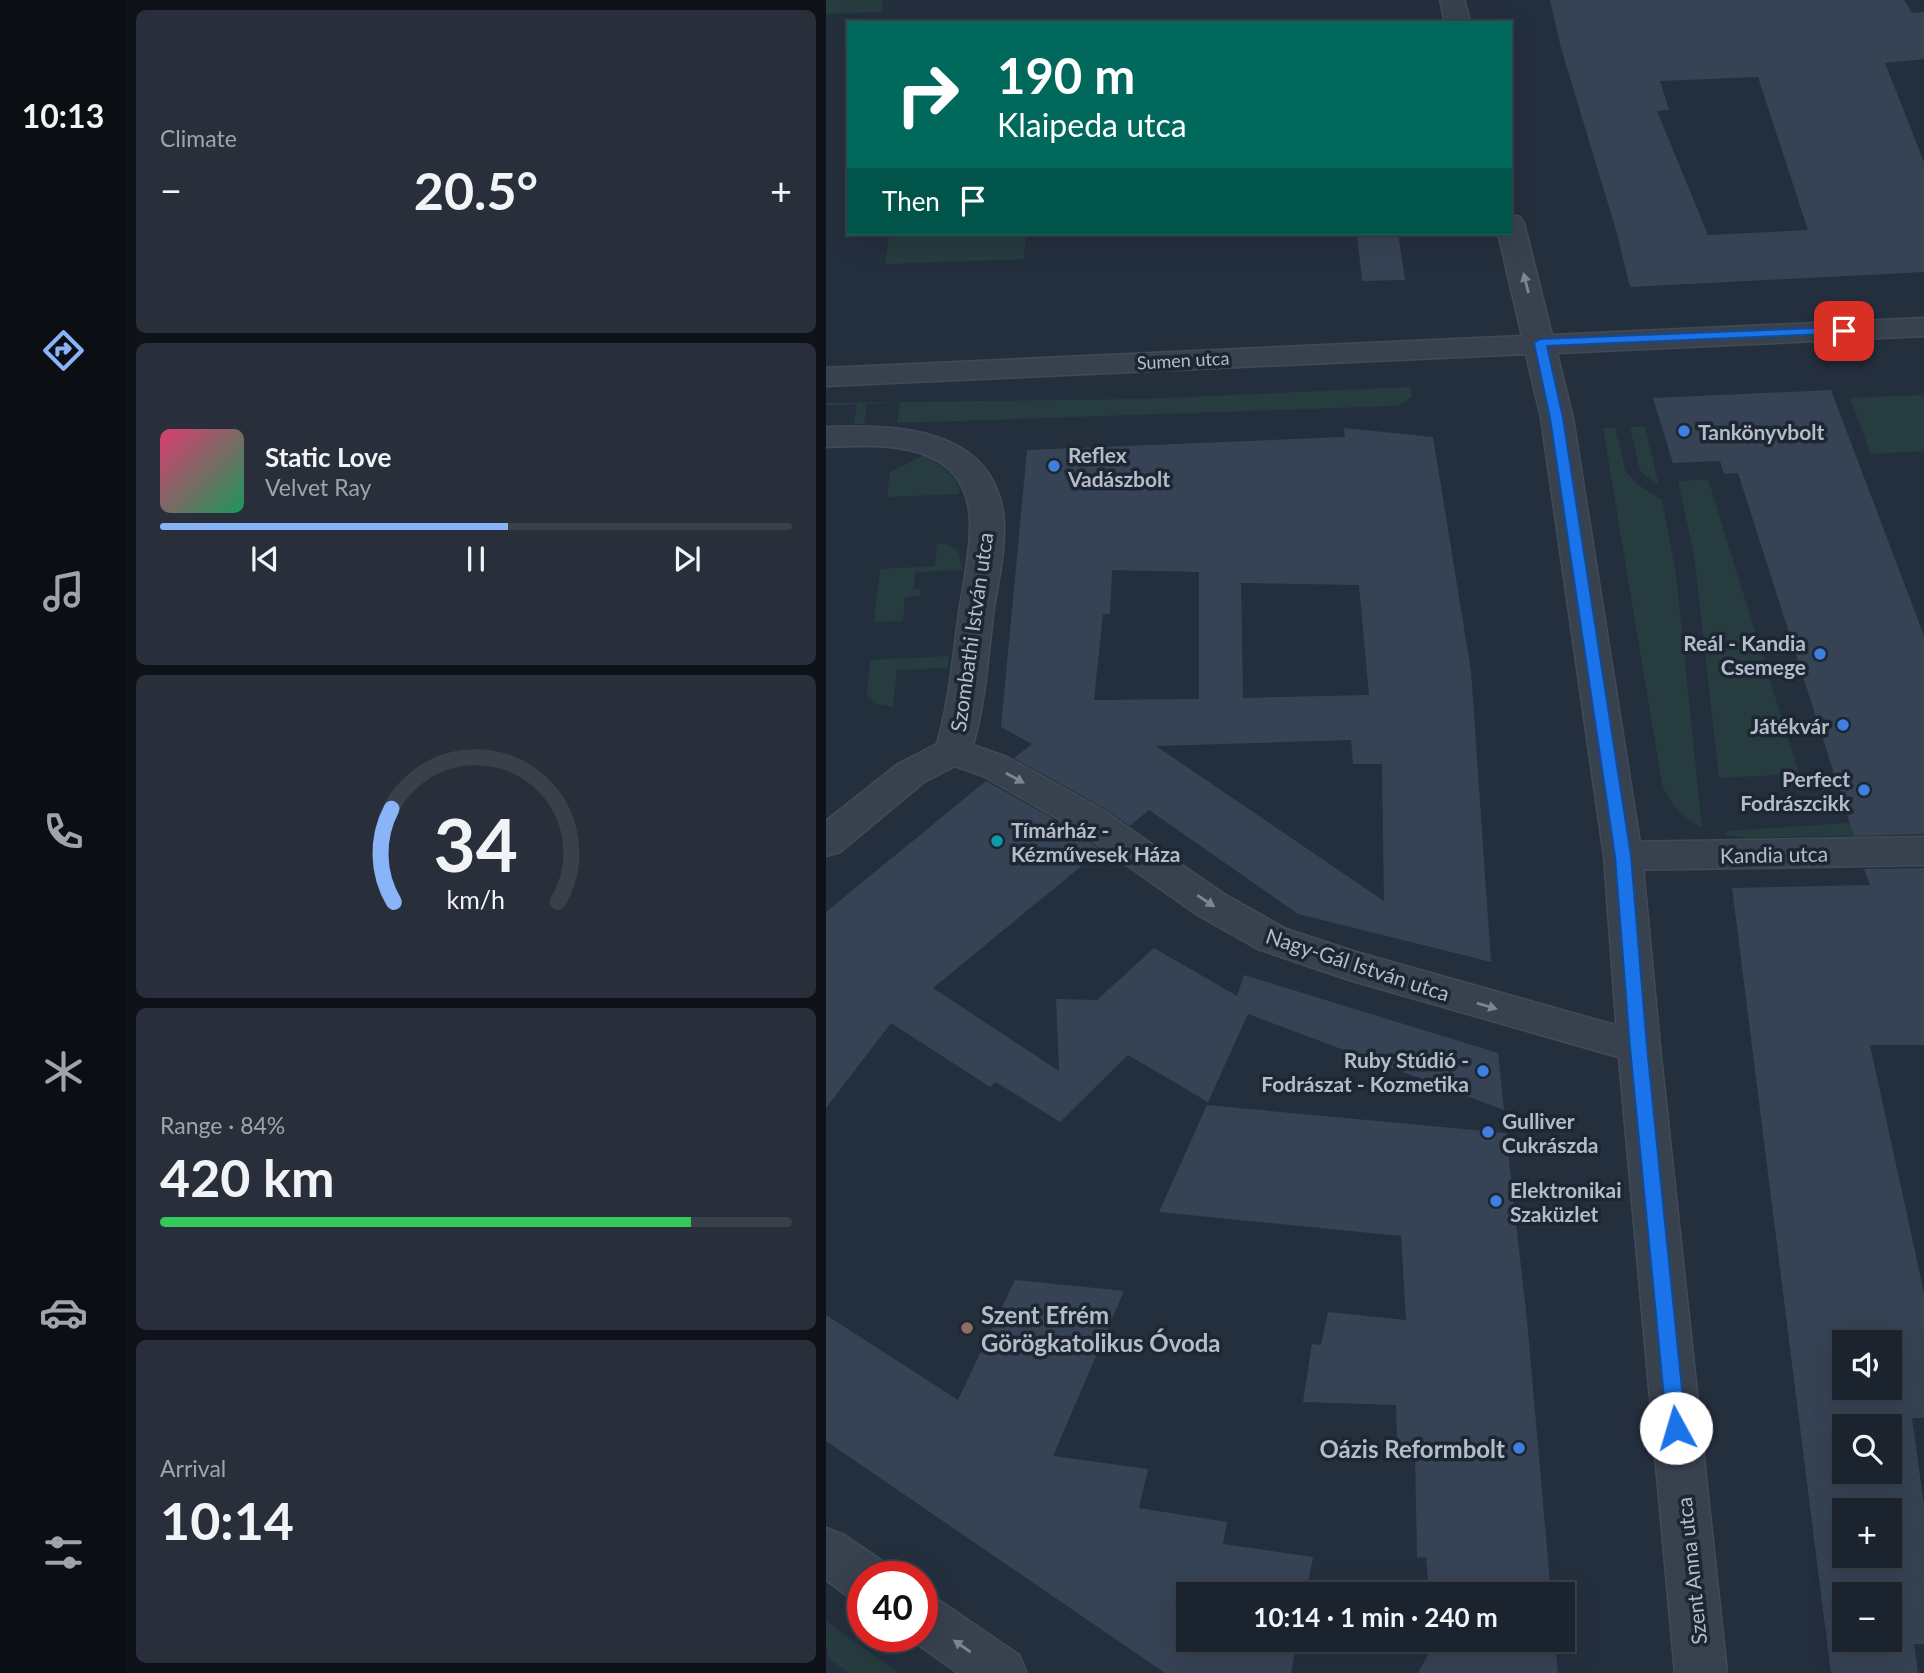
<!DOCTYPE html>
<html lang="en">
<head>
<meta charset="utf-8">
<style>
  body { margin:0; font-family:Lato,sans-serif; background:#282f3a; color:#f1f3f6; height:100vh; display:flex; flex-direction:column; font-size:26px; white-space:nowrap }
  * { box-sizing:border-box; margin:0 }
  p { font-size:23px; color:#a0a4aa }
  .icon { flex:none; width:38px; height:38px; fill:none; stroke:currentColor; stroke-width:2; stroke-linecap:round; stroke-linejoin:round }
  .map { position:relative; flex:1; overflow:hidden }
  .sheet { display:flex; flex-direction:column; gap:10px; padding:10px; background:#0f1319; width:700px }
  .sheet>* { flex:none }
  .top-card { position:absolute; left:21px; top:21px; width:665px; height:214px; border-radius:0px; box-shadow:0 7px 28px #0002,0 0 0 2px #39404a; background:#00695c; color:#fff; overflow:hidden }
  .tools { position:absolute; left:1006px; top:1330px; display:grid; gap:14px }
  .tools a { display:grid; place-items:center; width:70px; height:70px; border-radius:0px; background:#1b232e; box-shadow:0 7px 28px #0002,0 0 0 2px #39404a; font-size:35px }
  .speed { position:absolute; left:21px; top:1561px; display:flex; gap:14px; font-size:35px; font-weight:700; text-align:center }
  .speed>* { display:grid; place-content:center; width:91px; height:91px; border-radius:50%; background:#1b232e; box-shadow:0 7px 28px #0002,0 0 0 2px #39404a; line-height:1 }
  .speed .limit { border:10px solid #d22; background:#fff; color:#111 }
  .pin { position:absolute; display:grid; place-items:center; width:60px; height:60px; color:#fff; margin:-30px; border-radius:14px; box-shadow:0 4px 10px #0006 }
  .me { position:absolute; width:77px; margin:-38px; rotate:354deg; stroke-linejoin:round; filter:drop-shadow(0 0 5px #0008) }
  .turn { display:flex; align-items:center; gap:24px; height:147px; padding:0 35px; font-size:32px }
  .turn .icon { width:91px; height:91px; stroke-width:2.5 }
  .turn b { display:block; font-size:49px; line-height:60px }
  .then { display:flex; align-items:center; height:66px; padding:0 35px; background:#0003; gap:14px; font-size:26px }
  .big { font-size:52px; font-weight:700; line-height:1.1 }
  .sheet .card { flex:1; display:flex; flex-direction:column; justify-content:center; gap:10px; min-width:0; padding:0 24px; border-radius:10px; background:#282f3a }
  .sheet .dial { align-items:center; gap:0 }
  .dial svg { height:182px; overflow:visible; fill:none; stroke:#39404a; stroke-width:7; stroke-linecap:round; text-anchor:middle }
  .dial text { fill:#f1f3f6; stroke:none }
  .song { display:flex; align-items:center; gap:21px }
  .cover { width:84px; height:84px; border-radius:10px; background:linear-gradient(135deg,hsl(340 70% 55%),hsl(150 70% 35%)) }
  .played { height:7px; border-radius:4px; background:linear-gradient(90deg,#8ab4f8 55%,#39404a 55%) }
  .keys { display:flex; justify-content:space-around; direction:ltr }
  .heat { display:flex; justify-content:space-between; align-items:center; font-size:38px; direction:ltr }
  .charge { height:10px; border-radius:5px; background:linear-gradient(90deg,#34c759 84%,#39404a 0) }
  .trip { position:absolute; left:350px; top:1582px; width:399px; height:70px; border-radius:0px; background:#1b232e; box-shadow:0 7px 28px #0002,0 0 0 2px #39404a; font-weight:700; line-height:70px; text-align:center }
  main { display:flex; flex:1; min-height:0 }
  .tabs { display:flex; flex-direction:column; width:126px; justify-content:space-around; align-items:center; background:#0b0e12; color:#a0a4aa }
  .tabs .icon { width:49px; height:49px }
  .tabs .current { color:#8ab4f8 }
  .tabs b { font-size:32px; color:#f1f3f6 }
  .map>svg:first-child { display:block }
  .green { fill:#263c3f }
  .building { fill:#364354; fill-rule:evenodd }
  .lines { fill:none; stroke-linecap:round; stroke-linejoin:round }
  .minor-casing { stroke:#414a57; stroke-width:3 }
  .tertiary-casing { stroke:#414a57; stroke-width:3 }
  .minor { fill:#38414e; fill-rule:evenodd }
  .tertiary { fill:#38414e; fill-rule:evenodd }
  .oneway { fill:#7c8592 }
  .route { fill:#1a73e8; stroke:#114b97; stroke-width:2 }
  .shop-dot { fill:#3f7fe0; stroke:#1d2633; stroke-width:2.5 }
  .culture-dot { fill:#0f9aa8; stroke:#1d2633; stroke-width:2.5 }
  .education-dot { fill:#8d6e63; stroke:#1d2633; stroke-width:2.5 }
  .labels { text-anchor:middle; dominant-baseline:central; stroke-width:7; stroke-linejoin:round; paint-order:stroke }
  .far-street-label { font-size:18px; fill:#b4bcc9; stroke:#1d2633 }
  .poi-label { font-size:21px; font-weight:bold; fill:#b4bcc9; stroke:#1d2633; text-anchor:start }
  .street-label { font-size:21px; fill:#b4bcc9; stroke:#1d2633 }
  .near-poi-label { font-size:24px; font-weight:bold; fill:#b4bcc9; stroke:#1d2633; text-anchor:start }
</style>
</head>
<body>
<main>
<nav class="tabs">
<b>10:13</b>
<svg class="icon current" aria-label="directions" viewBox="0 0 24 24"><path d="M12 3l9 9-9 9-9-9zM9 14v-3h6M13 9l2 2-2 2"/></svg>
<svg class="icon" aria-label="music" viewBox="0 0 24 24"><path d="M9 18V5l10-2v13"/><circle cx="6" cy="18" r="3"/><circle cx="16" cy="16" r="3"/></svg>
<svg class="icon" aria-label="phone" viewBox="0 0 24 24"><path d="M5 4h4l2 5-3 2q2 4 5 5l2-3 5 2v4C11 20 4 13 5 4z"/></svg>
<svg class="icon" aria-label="climate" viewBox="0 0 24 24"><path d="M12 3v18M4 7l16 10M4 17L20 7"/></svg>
<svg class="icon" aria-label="car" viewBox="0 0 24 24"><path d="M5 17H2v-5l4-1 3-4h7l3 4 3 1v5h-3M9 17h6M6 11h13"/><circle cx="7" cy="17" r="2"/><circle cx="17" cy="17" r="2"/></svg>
<svg class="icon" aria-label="filters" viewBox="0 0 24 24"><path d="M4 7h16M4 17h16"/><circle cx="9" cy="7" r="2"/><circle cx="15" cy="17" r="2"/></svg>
</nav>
<section class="sheet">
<div class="card"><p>Climate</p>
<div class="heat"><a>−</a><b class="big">20.5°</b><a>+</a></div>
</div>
<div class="card">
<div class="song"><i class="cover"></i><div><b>Static Love</b><p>Velvet Ray</p></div></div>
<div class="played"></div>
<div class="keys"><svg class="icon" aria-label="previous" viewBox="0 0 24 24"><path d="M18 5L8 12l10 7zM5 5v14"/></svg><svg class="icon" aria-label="pause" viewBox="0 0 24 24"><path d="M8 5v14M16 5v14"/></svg><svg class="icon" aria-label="next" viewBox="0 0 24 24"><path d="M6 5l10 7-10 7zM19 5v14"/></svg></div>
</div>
<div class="card dial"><svg viewBox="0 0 100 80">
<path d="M14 69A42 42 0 1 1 86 69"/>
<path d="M14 69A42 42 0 0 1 13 28" stroke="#8ab4f8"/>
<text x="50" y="56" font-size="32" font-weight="700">34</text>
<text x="50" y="72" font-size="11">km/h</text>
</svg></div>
<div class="card"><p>Range · 84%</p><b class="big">420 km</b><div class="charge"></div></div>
<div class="card"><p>Arrival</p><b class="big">10:14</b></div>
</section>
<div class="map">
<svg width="1098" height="1673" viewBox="0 0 1098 1673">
  <rect width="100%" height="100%" fill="#242f3e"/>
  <g class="green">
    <path d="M0 0H57L55 12 0 14Z"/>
    <path d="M64 233H200L198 259 59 264Z"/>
    <path d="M584 387 586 397 571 406 71 423 74 402 41 404 38 424H28L31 404 0 406V403L318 399Z"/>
    <path d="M1098 395V451L1045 454 1024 398Z"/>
    <path d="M804 427H819L833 486 814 471Z"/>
    <path d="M777 428H789L800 472 811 484 836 500 850 574 876 828C857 818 842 803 836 783Z"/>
    <path d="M98 455C113 464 132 475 134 494L61 497 64 472Z"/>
    <path d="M882 479 973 774 893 778 868 555 852 481Z"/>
    <path d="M111 543 123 545 132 551 137 570 89 572 88 589H94V596L79 597 77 621 48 622 54 569 109 566Z"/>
    <path d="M123 656 122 668 71 670 67 707 51 704 41 695 44 660Z"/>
    <path d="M1098 818V834L920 838 900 835 899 831Z"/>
    <path d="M0 1621 73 1673H24L3 1659 0 1646Z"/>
  </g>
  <g class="building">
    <path d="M724 0H1078L1086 13 1098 12V59L1059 63 1098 162V272L804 287 790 230 735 48ZM932 77 982 230 882 235 831 111 843 110 834 81Z"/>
    <path d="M531 233H572L579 280 536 281Z"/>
    <path d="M1005 390 1098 636V834L1028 836 912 473 898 474 894 461 847 463 827 398Z"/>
    <path d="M518 428 607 437 645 671 665 962 472 914 323 810 304 826 276 807 188 758 206 744 175 727 201 450 519 437ZM286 570 373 572V699L268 700 277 614H284ZM415 583 533 585 543 695 417 698ZM525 740 527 764H556L558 901 330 746Z"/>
    <path d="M160 781 246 829 275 850 107 988 233 1071 230 999 271 1000 328 948 411 996 418 975 672 1053 678 1110 422 1014 382 1102 302 1055 234 1122 170 1082 164 1087 65 1023 0 1108V912Z"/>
    <path d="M1098 868V1045H1044L1098 1293V1418H1086L1098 1506V1644H1088L1092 1673H1005L906 888 1044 885 1038 869ZM1018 1342H1064V1388H1018ZM1018 1426H1064V1472H1018ZM1018 1510H1064V1556H1018ZM1018 1594H1064V1640H1018Z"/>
    <path d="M381 1105 680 1133 701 1320 725 1594H603L600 1557 591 1558 589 1448H571L570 1405 477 1402 486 1344 495 1345 502 1312 580 1320 575 1236 333 1212Z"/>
    <path d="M189 1280 298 1291 227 1456 322 1469 313 1508 401 1522 397 1544 487 1557 480 1594H362V1640H471L465 1673H339L0 1441V1315L132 1400Z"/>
    <path d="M610 1640H729L732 1673H592Z"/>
  </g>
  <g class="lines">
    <defs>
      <g id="minor">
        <path d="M0 427C69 425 164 426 177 513 181 544 173 577 168 608 162 654 160 700 147 745L183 758 275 809 398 894 460 929 530 952 828 1036 834 1047 828 1058 813 1063 523 980 432 949 370 914 247 827 157 776 129 766 98 782 14 852 0 856V821L72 764 111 744C124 699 127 653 134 607 138 579 145 550 144 522 142 441 61 444 0 447Z"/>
        <path d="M1098 837V865L797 870 783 866 778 856 783 846 797 842Z"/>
        <path d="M0 1528 18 1535 55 1560 62 1577H37V1600L19 1594 0 1580Z"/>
        <path d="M96 1594 114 1601 193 1655 201 1673H132L80 1636H96Z"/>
      </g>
      <g id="tertiary">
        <path d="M614 0H638L645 23H619Z"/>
        <path d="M684 215 694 217 698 223 726 335 1098 318V336L731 353 747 418 816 856 834 1047 901 1673H849L792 1047 778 856 715 418 700 354 0 386V368L696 336 672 233H684Z"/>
      </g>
    </defs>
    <use href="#minor" class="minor-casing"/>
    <use href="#tertiary" class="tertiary-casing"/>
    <use href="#minor" class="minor"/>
    <use href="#tertiary" class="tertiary"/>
  </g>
  <defs><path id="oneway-solid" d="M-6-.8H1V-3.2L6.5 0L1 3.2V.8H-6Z" transform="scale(1.75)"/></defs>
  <g class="oneway">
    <use href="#oneway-solid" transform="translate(700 283) rotate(-104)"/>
    <use href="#oneway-solid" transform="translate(189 778) rotate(29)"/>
    <use href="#oneway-solid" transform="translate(380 901) rotate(34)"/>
    <use href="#oneway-solid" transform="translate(661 1006) rotate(16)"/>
    <use href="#oneway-solid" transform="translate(136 1646) rotate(-145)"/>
  </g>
  <path class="route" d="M1018 327 1025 331 1023 333 721 346 737 418 805 856 821 1047 860 1428 858 1434 850 1437 843 1434 841 1428 804 1047 789 856 724 418 708 343 714 339Z"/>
  <g class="shop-dot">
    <circle cx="858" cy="431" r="7"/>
    <circle cx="228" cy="466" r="7"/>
    <circle cx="994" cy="654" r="7"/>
    <circle cx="1017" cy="725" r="7"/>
    <circle cx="1038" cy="790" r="7"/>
    <circle cx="657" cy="1071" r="7"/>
    <circle cx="662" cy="1132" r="7"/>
    <circle cx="670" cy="1201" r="7"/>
    <circle cx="693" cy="1448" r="7"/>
  </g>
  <circle class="culture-dot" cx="171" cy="841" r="7"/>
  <circle class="education-dot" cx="141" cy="1328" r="7"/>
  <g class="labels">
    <g class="far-street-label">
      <text transform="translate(357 360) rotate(-3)">Sumen utca</text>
    </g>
    <g class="poi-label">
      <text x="872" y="431">Tankönyvbolt</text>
      <text x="242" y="454">Reflex<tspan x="242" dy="24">Vadászbolt</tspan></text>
      <text x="980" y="642" text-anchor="end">Reál - Kandia<tspan x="980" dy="24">Csemege</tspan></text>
      <text x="1003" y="725" text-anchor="end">Játékvár</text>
      <text x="1024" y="778" text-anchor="end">Perfect<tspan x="1024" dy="24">Fodrászcikk</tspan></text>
      <text x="185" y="829">Tímárház -<tspan x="185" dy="24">Kézművesek Háza</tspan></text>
      <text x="643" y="1059" text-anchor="end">Ruby Stúdió -<tspan x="643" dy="24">Fodrászat - Kozmetika</tspan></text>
      <text x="676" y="1120">Gulliver<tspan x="676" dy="24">Cukrászda</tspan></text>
      <text x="684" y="1189">Elektronikai<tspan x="684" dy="24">Szaküzlet</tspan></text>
    </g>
    <g class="street-label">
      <text transform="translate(145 632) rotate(-82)">Szombathi István utca</text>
      <text transform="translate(948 854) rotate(-1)">Kandia utca</text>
      <text transform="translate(532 964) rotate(18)">Nagy-Gál István utca</text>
      <text transform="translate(865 1571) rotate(-96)">Szent Anna utca</text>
    </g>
    <g class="near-poi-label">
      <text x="155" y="1314">Szent Efrém<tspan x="155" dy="28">Görögkatolikus Óvoda</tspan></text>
      <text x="679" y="1448" text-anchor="end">Oázis Reformbolt</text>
    </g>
  </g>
</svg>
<div class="tools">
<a><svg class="icon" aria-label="sound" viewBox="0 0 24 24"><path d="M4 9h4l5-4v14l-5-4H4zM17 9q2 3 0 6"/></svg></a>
<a><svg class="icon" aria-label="search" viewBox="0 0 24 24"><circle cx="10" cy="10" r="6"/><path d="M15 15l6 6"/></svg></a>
<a>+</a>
<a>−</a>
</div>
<div class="speed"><div class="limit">40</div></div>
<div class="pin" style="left:1018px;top:331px;background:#d93025"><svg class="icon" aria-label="arrive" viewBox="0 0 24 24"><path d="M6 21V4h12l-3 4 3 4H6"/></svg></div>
<svg class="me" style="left:850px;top:1428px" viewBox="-20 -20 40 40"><circle r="19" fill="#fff"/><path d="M0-13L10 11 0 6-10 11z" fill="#1a73e8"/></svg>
<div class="trip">10:14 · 1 min · 240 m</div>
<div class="top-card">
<div class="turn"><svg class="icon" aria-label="right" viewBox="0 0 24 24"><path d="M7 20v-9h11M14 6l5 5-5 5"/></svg><div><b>190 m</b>Klaipeda utca</div></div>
<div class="then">Then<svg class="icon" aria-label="arrive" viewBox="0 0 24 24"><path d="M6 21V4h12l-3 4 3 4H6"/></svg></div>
</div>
</div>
</main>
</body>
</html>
